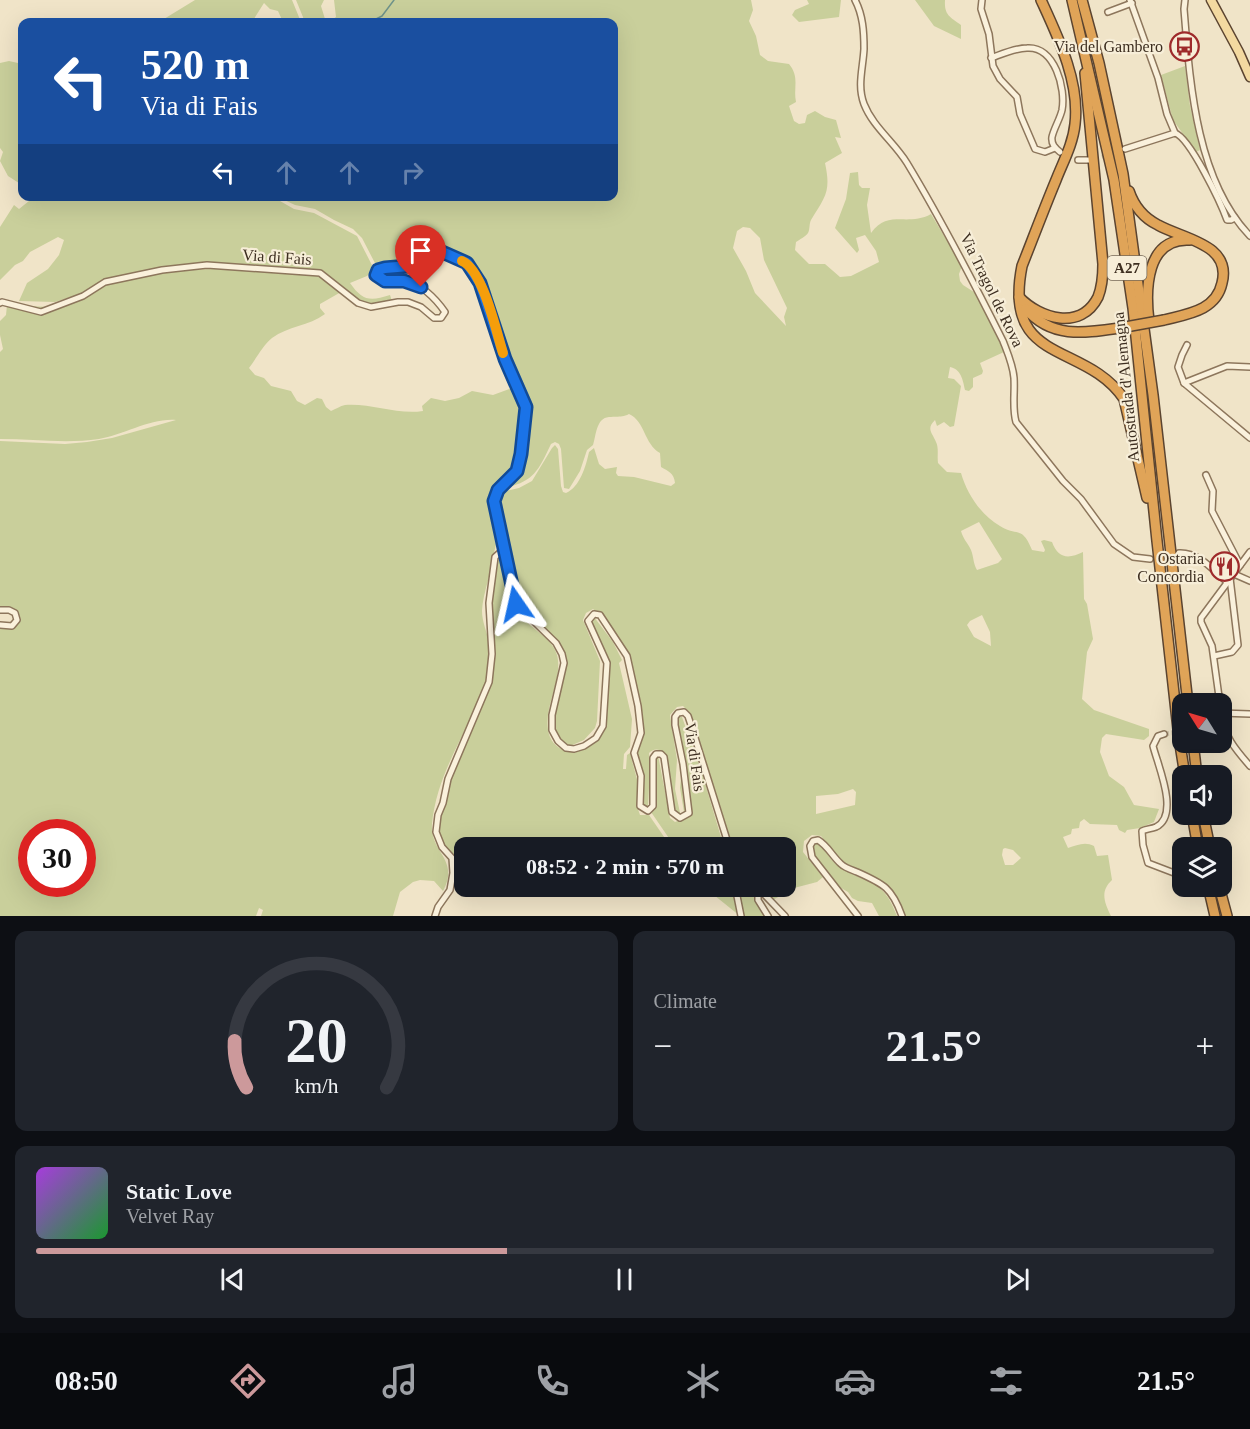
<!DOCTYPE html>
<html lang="en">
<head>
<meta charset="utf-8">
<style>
  body { margin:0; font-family:"Times New Roman",serif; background:#20242c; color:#f1f3f6; height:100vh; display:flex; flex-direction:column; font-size:22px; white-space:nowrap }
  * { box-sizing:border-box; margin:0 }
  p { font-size:20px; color:#9ea1a6 }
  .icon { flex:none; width:33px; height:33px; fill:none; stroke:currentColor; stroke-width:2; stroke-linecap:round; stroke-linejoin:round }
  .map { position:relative; height:916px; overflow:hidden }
  .side { display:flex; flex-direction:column; gap:15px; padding:15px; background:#0d0f14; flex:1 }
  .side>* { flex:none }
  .top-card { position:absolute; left:18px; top:18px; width:600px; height:183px; border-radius:12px; box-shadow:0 6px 24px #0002; background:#1a4fa0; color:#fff; overflow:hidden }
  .needle { width:39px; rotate:307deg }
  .buttons { position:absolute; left:1172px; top:693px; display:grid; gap:12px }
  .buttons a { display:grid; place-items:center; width:60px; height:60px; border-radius:12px; background:#171b24; box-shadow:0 6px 24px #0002; font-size:30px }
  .speed { position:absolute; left:18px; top:819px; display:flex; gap:12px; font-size:30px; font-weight:700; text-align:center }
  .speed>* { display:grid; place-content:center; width:78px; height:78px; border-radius:50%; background:#171b24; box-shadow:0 6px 24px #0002; line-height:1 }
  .speed .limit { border:9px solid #d22; background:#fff; color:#111 }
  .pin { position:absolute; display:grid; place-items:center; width:51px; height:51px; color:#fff; margin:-62px -26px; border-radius:50% 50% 50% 0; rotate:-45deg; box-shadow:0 0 6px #0007 }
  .pin .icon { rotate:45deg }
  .me { position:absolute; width:66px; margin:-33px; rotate:349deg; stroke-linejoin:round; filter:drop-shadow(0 0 4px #0008) }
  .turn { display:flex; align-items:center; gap:21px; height:126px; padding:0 24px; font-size:27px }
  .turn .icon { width:78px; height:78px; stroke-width:2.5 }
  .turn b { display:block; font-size:42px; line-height:51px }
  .lanes { display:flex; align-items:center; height:57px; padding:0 24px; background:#0003; justify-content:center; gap:30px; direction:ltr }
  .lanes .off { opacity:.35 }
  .big { font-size:45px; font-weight:700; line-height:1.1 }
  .side .widget { flex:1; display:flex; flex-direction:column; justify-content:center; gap:9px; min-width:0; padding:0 21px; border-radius:12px; background:#20242c }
  .side .dial { align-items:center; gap:0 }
  .dial svg { height:156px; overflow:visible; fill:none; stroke:#363941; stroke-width:7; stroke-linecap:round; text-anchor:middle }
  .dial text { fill:#f1f3f6; stroke:none }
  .song { display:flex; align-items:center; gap:18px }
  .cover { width:72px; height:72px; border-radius:9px; background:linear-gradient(135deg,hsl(280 70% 55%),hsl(130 70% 35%)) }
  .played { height:6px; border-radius:3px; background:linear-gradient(90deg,#cc999b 40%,#363941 40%) }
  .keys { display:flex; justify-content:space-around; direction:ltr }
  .heat { display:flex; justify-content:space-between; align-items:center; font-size:33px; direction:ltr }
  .side .tiles { flex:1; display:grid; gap:15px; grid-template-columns:1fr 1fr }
  .widget:last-child { grid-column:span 2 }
  .trip { position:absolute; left:454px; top:837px; width:342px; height:60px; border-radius:12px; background:#171b24; box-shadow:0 6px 24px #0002; font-weight:700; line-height:60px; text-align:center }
  .tabs { display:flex; height:96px; justify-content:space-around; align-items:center; background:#090b0e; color:#9ea1a6 }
  .tabs .icon { width:42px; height:42px }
  .tabs .current { color:#cc999b }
  .tabs b { font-size:27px; color:#f1f3f6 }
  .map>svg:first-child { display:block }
  .green { fill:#c9cf9b; fill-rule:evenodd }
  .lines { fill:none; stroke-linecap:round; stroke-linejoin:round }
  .stream { stroke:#6f938a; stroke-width:1.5 }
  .street-tunnel { stroke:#ccc0a6; stroke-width:5; stroke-dasharray:5 2.5; stroke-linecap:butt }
  .street-casing { stroke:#8d765c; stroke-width:8 }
  .primary-casing { stroke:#5b4430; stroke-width:11 }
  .highway-casing { stroke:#5b4430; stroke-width:12 }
  .street { stroke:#faf1dc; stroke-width:5 }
  .primary { stroke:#f3d9a0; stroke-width:8 }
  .highway { stroke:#e0a458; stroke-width:9 }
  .highway-bridge-casing { stroke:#5b4430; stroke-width:12; stroke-linecap:butt }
  .highway-bridge { stroke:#e0a458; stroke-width:9 }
  .route-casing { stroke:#114b97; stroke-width:15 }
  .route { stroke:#1a73e8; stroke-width:10 }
  .slow { stroke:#f59e0b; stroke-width:10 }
  .labels { text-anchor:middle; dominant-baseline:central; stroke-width:4.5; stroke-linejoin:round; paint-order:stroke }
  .shield { fill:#f7eed8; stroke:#756857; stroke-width:1.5 }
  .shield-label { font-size:15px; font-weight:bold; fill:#3d2e20 }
  .poi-label { font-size:16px; fill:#3d2e20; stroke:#f7eed8; text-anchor:end }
  .street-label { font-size:16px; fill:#3d2e20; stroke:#f7eed8 }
</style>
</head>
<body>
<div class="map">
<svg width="1250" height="916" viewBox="0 0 1250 916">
  <rect width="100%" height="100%" fill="#f0e4c8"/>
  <g class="green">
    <path d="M195 0H292L301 22H283L278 11 270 9 264 3 252 22H159Z"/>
    <path d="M296 0H324L321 6 325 19 329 22H305Z"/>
    <path d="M334 0H751L753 10 749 21 756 36 760 55 768 61 789 64C800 77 793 88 796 102L789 106 794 121 799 124 805 123 807 115 815 111 825 117 836 120 841 138 835 137 842 153 825 163C831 191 826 196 811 220 809 224 810 230 808 233 806 236 799 240 796 242L795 250 809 264H825L840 277 851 276 879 262 876 251 865 235 856 238 859 250 857 253 835 228 846 199 850 173 858 172 859 185 862 188H870L867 205 871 233C888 209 908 227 931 214L962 266 959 274 960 281 963 285 977 294 1004 352 980 363 983 371 982 374 973 378V387L969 391 965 390C963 380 961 369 950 367L948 378 954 379 961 386 954 426 950 427 944 422 937 426 935 420C926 429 932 432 936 442 939 448 937 456 938 463L947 472 961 473C967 494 981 515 1000 526 1017 537 1022 525 1032 550L1044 552 1045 550 1041 541 1044 540 1052 542C1058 559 1069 559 1083 552L1084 599 1087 604 1093 639 1087 652 1082 699 1094 710 1149 729V736L1144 740 1106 734 1102 738 1100 752 1109 776 1124 787 1134 805 1159 809 1154 822 1140 828 1127 830 1125 833 1119 830 1117 825 1090 824 1084 819 1080 822 1079 828 1072 829 1071 834 1063 837 1068 848C1077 845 1085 841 1094 846L1097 856 1108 855 1112 880C1100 891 1104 902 1111 916H903L889 889 883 882 839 860 821 836 812 835 804 841 803 852 823 877 817 882 794 888 771 901 758 887 786 886V848L734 847 731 843 692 731 689 712 683 706 677 707 670 715 677 760 675 789 680 813 675 815 663 753C659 748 653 749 649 753L650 767 648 808 642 804 644 793 636 752 640 730 628 661 604 618 593 609 586 613 583 620 600 661 597 721 595 728 584 740 570 746 561 744 553 726 563 666V653L522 609 518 602 508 554 504 547 495 512 496 493 519 488 532 481 552 448 555 445 558 449 561 486 563 492 566 493C580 487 586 466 589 452L594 448 599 464 605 469 617 467 616 473 618 476 634 477 671 486 675 483C674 473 668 471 661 467L660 453C644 444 645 421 629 414 621 418 618 416 609 417 596 418 596 436 593 445L587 450 580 471 569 489 564 488 561 449 559 444 555 442 551 444C537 474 532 483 499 489L516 470 525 408 478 281 463 260 443 250 431 249 404 263 377 267 362 238 353 229 334 220 315 209 295 205 278 197 614 196V22H329L336 17ZM743 227 750 228 760 238 764 260 787 308 784 317 786 326 755 293 746 271 733 248 737 231ZM979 522 1002 559 998 563 977 570C973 563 974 558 971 550 968 543 963 539 961 531ZM982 615 990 632 991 646 974 637 967 625 970 621ZM853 789 856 792 855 805 816 814V796L838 794ZM1005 848 1013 850 1021 858 1013 865H1005L1002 855 1003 849Z"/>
    <path d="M807 0H841L839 17 799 22 792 15 795 10 809 4Z"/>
    <path d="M915 0H945C944 15 950 17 961 25V39L934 26Z"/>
    <path d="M9 61 18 63 22 67V185L8 176 0 161 3 152 0 148V63Z"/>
    <path d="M1185 66 1190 106 1200 150 1196 152 1173 120 1161 75Z"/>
    <path d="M34 197H273L294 209 314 213 357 236 374 269 367 276 350 283C362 300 369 302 390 295L392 301C385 302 376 305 368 304 348 302 337 276 316 271L215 264 176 265 112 277 83 293 55 302 19 301 27 283 48 269 59 255 64 240 58 237 30 252 23 261 15 265 0 280V227L14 205 19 209Z"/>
    <path d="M215 269 315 275 320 276 341 292 320 304V308L325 314C309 326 288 326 272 338 263 345 256 359 249 368L255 375 264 378 271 386 291 391 297 401 305 405 317 398 322 399 326 407 331 411C336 409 340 406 345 405 371 403 397 415 423 411L422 406 431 398 445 401 459 398 472 391 493 395 512 388 519 405 520 416 512 468 493 489 488 498 497 540 494 553C492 572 483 592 482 611 482 622 487 632 489 642 491 653 490 668 487 679 471 728 437 770 432 824 430 853 460 859 443 891L434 881 420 880 413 882 400 892 393 916H261L263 910 259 908 256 916H0V628L5 629 14 626 18 615 13 608 0 606V441L65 444 87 442 112 438 176 420C150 418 124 435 99 439 66 444 33 439 0 439V352L3 349 0 335V321L6 315 7 305 49 307 85 298 113 281 176 270ZM32 832H82V884H32Z"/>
    <path d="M500 554C511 570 507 594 517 611 527 628 551 635 557 655 564 680 540 711 550 737 557 753 575 754 588 744 595 739 600 728 602 721L604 663 589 623 594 617 613 642 622 660 619 663 632 719 630 747 624 754 623 769H626L627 755 630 753 639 787 637 806 640 815H649L671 847 465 848V854L460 852 457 855 444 851 436 832 440 805 488 684 492 640 488 627 486 613 495 557Z"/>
    <path d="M677 716 682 717 702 773 723 844 720 847H675L651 812 654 806V758L658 755 670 818 675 822 685 818 680 788 682 767Z"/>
    <path d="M815 840C825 847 828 858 837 865 866 886 882 875 897 916H879L872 903 858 901 852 898 848 892 834 884 810 853Z"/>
    <path d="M704 887H734L740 916Z"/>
    <path d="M737 887H751L765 916H743Z"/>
  </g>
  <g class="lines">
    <path class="stream" d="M370 22 382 16 394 0"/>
    <g class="street-tunnel">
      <path d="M1102 157 1120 151"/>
      <path d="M1150 559 1179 553"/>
      <path d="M1164 734 1180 732"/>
    </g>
    <defs>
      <g id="street">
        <path d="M855 0C863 15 864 32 864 49 863 68 857 86 864 104 873 127 894 142 907 163 942 221 973 281 1003 341 1008 354 1013 365 1014 378 1015 393 1012 408 1016 422L1063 481 1081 499 1114 544 1133 557 1150 559"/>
        <path d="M982 0 981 9 989 34 993 66 1000 79 1017 97 1020 114 1035 149 1045 152 1055 148"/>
        <path d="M1130 0 1158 78 1167 114 1175 133"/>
        <path d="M1185 0 1184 9C1190 83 1196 180 1250 236"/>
        <path d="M1108 12 1132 3"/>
        <path d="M991 58C1002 54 1015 48 1027 48 1055 46 1066 89 1062 110 1060 119 1054 128 1052 137 1051 144 1055 148 1060 152"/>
        <path d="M1125 149 1175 133C1190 138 1221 203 1227 220H1231L1235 218"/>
        <path d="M1078 160H1089"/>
        <path d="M0 303 2 302 41 312 83 296 105 282 162 270 207 265 320 273 358 303 371 307 398 302H408L421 307 434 318H441L445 312C436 299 420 282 403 281 392 280 385 284 376 275L378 270 385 268 409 266 430 254 440 251 467 263 480 283 505 359 526 407 521 455 517 471 498 490 494 501 516 604 556 643 562 654 564 663 552 715V730L558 741 566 748 574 749 584 746 596 738 603 726 607 663 588 621 594 614 600 615 627 656 638 706 641 733 634 753 641 776 640 806 648 811 653 806V758L656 754H661L664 757 672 812 680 818 689 813 683 764 675 725V717L678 713 684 712 688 716 691 725 727 840 731 848"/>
        <path d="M1187 345 1182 355 1178 367 1184 383 1250 438"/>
        <path d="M1184 383 1227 366 1250 367"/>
        <path d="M1206 475 1213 491 1212 511 1240 565"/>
        <path d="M1179 553C1199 552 1213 570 1227 582"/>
        <path d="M1234 574 1250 581"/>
        <path d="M0 610H9L15 613 17 620 12 626 0 625"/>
        <path d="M1214 656 1232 652 1238 645 1230 578"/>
        <path d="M1220 704 1212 646 1201 622V618L1250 552"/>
        <path d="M1221 713C1224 736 1235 749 1250 766"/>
        <path d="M1221 713 1250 714"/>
        <path d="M1164 734 1158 736 1153 746C1158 766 1180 815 1156 827 1151 829 1146 829 1142 831L1143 845 1148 863 1182 876"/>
        <path d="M735 886 741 916"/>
        <path d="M756 886 785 916"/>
        <path d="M758 888V900L768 916"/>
        <path d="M435 916 438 907 450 890 453 873 452 858 442 847 436 832 438 815 443 803 448 779 489 682 492 654 489 603 495 557 505 548"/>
        <path d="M858 916 812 857 810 846 813 841 818 840C828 846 832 856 841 864 845 868 852 870 857 872 884 884 892 888 902 916"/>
      </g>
      <path id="primary" d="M1211 0 1239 52 1250 77"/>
      <g id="highway">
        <path d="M1041 0C1058 37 1080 82 1075 124 1073 144 1063 162 1056 180 1044 209 1033 238 1022 266 1002 366 1085 341 1124 399L1147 498"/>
        <path d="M1072 0 1114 180 1133 308 1157 541 1179 738 1185 776"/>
        <path d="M1082 0 1099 63 1123 174 1153 395 1188 704"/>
        <path d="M1129 191C1134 206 1144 218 1158 225 1183 239 1232 244 1222 283 1216 311 1187 314 1164 320"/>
        <path d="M1019 297C1040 319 1081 331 1098 297 1102 287 1103 275 1103 264L1085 73"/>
        <path d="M1026 309C1052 339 1085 333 1120 328"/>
        <path d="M1149 321C1145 290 1146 237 1190 240"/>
        <path d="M1193 742 1197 776"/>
        <path d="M1192 814 1198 848"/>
        <path d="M1203 814 1210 848"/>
        <path d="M1208 886 1215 916"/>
        <path d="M1219 886 1227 916"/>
      </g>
    </defs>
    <use href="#street" class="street-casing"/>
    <use href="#primary" class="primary-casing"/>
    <use href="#highway" class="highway-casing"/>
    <use href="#street" class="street"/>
    <use href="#primary" class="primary"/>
    <use href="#highway" class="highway"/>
    <defs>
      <path id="highway-bridge" d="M1120 328 1164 320"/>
    </defs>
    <use href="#highway-bridge" class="highway-bridge-casing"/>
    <use href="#highway-bridge" class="highway-bridge"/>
  </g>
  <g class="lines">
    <defs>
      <path id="route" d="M421 287 404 281H385L376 275 378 270 385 268 409 266 430 254 440 251 467 263 480 283 505 359 526 407 521 454 517 471 498 490 494 501 516 604"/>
    </defs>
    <use href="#route" class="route-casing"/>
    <use href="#route" class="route"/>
    <path class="slow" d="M462 261C483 270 496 331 503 353"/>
  </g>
  <defs>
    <symbol id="bus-ring" viewBox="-11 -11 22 22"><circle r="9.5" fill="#f7eed8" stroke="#9e2a2b" stroke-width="1.5"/><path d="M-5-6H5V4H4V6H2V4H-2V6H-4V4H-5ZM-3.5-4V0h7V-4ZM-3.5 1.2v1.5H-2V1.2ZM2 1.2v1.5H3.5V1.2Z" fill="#9e2a2b"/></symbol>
    <symbol id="restaurant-ring" viewBox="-11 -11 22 22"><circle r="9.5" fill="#f7eed8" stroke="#9e2a2b" stroke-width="1.5"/><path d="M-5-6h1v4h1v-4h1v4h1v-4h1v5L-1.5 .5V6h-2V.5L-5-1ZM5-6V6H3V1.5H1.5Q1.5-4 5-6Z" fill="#9e2a2b"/></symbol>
  </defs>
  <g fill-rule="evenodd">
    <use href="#bus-ring" x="1168" y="30" width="33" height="33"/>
    <use href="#restaurant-ring" x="1208" y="550" width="33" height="33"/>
  </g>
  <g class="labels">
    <rect class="shield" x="1107.5" y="256" width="39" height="24" rx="4.5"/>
    <g class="shield-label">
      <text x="1127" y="268">A27</text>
    </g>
    <g class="poi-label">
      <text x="1163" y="46">Via del Gambero</text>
      <text x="1204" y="558">Ostaria<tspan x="1204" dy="18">Concordia</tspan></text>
    </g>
    <g class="street-label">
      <text transform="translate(277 257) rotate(4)">Via di Fais</text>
      <text transform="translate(992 290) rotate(64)">Via Tragol de Rova</text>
      <text transform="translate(1126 387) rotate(-96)">Autostrada d'Alemagna</text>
      <text transform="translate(695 757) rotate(82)">Via di Fais</text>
    </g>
  </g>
</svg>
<div class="buttons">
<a><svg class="needle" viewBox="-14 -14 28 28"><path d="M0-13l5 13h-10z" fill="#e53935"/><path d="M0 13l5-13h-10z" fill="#9ea1a6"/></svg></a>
<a><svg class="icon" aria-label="sound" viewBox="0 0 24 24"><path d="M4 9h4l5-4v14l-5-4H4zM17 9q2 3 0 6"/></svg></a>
<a><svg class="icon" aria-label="layers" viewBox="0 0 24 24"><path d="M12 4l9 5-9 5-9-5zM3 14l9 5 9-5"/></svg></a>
</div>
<div class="speed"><div class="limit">30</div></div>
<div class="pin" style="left:421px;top:287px;background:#d93025"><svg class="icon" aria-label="arrive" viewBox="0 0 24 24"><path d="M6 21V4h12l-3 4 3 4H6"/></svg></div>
<svg class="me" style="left:516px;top:604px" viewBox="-20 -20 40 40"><path d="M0-17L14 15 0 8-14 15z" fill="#1a73e8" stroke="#fff" stroke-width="4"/></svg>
<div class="trip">08:52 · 2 min · 570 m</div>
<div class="top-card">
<div class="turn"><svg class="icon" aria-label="left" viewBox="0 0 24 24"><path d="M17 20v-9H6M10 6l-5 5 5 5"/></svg><div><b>520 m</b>Via di Fais</div></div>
<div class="lanes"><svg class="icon" aria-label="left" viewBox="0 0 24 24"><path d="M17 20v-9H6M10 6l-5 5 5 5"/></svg><svg class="icon off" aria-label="ahead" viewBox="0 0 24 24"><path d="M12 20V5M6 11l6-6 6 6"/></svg><svg class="icon off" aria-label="ahead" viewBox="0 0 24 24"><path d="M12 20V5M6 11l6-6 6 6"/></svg><svg class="icon off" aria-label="right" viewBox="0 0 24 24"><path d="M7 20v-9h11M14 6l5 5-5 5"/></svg></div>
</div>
</div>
<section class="side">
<div class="tiles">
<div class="widget dial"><svg viewBox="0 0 100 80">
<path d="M14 69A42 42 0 1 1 86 69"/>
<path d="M14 69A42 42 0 0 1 8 45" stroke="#cc999b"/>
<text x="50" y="56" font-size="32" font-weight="700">20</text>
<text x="50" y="72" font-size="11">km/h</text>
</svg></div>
<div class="widget"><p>Climate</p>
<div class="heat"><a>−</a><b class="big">21.5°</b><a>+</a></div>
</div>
<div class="widget">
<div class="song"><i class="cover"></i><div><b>Static Love</b><p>Velvet Ray</p></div></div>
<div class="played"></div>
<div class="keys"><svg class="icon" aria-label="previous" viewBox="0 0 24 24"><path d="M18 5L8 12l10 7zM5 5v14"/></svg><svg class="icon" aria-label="pause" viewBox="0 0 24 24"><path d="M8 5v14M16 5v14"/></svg><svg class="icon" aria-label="next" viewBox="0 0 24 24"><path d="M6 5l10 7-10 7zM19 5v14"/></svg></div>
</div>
</div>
</section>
<nav class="tabs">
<b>08:50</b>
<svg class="icon current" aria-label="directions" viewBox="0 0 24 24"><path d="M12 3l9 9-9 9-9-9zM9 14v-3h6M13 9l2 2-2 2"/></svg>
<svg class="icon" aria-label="music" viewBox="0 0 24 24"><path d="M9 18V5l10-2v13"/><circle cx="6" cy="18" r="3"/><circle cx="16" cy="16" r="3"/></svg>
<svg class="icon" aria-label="phone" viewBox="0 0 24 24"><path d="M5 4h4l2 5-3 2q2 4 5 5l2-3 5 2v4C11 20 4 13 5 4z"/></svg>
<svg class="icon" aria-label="climate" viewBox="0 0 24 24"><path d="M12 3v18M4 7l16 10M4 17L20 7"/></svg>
<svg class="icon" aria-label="car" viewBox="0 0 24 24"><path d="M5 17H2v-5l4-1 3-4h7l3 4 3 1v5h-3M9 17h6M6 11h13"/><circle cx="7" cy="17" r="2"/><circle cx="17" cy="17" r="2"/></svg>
<svg class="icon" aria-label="filters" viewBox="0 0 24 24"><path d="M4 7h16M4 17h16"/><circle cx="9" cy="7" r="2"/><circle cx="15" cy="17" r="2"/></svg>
<b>21.5°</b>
</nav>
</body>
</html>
